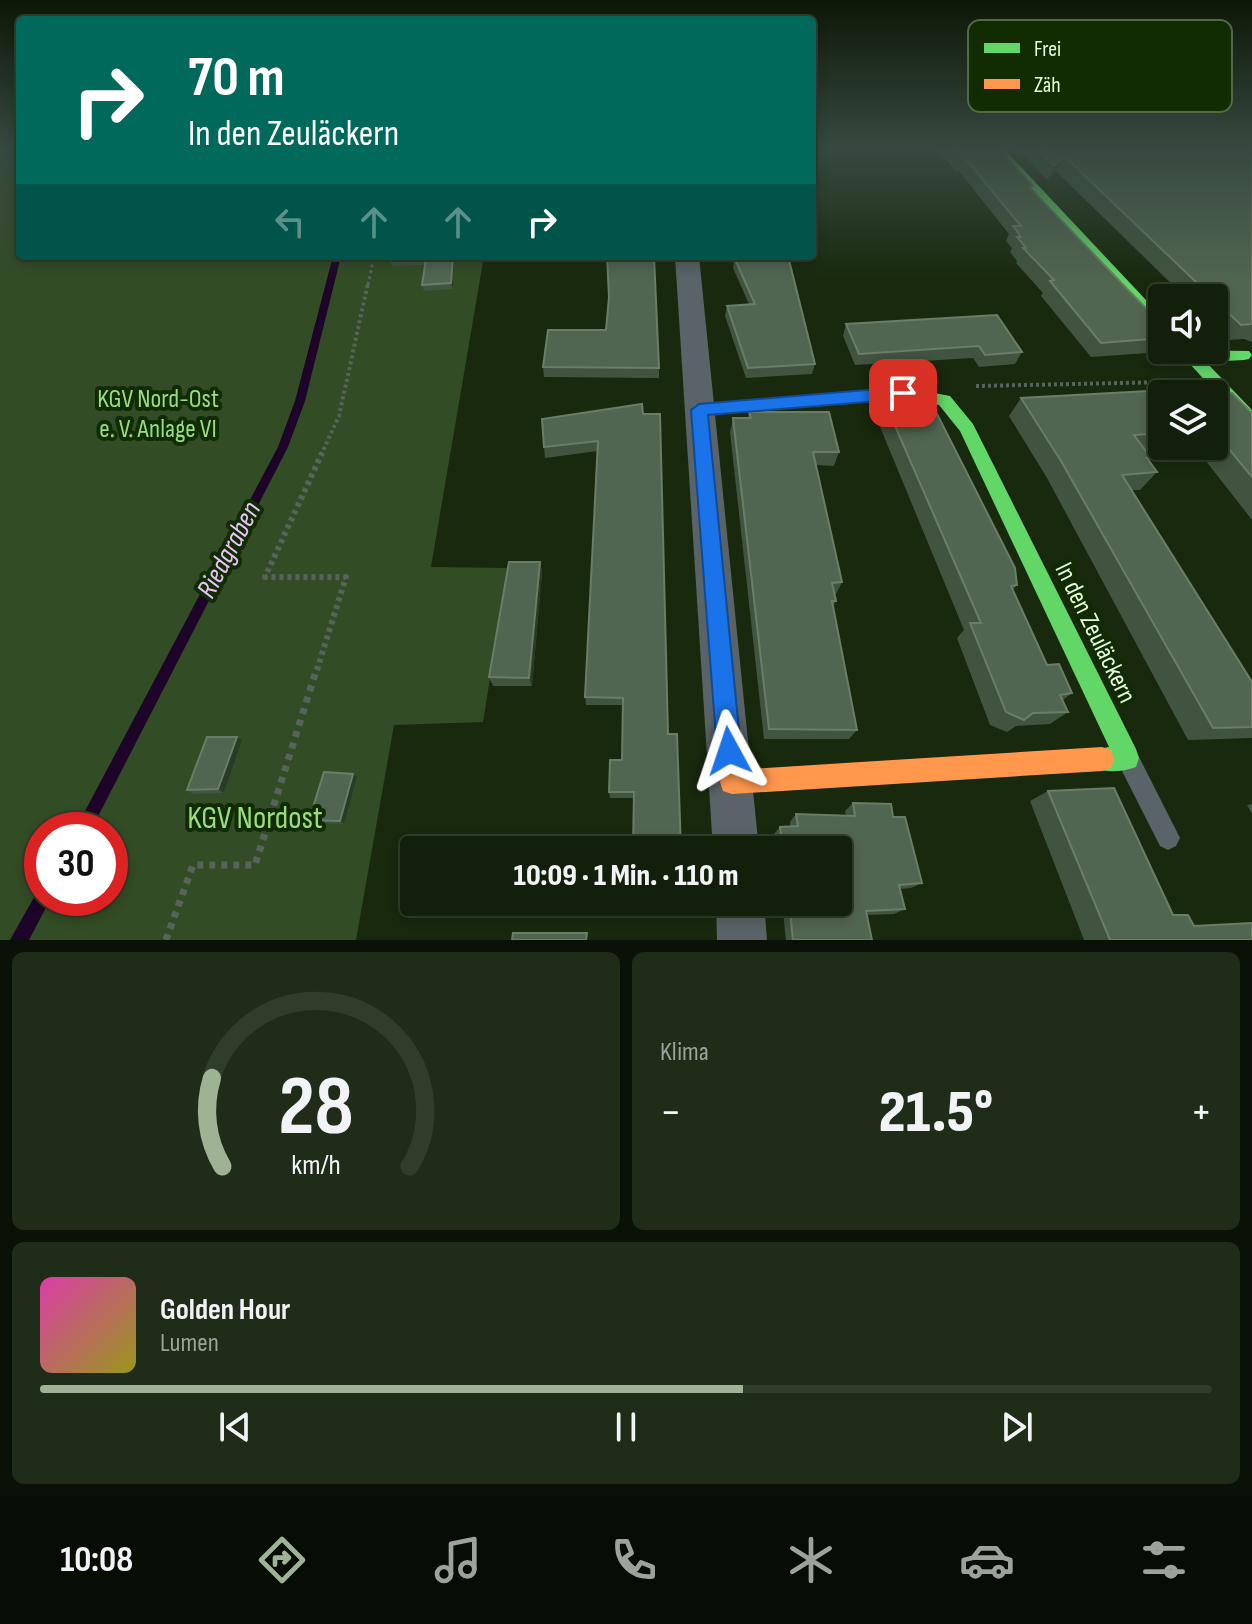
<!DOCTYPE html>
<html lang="de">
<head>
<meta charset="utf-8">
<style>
  body { margin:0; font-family:"Sofia Sans Condensed",sans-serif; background:#1f2c18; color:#f1f3f6; height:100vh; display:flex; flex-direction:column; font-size:30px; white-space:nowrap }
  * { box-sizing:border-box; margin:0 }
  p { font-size:26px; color:#9ca29c }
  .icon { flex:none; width:44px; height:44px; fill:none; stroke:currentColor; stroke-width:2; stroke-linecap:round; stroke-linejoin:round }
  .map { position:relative; height:940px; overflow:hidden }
  .side { display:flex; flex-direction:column; gap:12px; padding:12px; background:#0a1106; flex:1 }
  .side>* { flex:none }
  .top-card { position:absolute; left:16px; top:16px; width:800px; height:244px; border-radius:8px; box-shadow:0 4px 12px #0003,0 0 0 2px #313d2b; background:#00695c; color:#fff; overflow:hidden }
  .tools { position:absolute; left:1148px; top:284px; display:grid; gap:16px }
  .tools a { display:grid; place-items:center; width:80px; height:80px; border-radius:8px; background:#121f0a; box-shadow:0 4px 12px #0003,0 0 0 2px #313d2b; font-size:40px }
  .speed { position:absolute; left:24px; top:812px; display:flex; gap:16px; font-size:40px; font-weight:700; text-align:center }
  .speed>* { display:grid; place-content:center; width:104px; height:104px; border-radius:50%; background:#121f0a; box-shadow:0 4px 12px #0003,0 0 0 2px #313d2b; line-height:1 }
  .speed .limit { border:12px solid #d22; background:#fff; color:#111 }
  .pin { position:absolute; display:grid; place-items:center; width:68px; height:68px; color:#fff; margin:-34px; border-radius:16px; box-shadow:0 4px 12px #0006 }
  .me { position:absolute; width:88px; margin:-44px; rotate:355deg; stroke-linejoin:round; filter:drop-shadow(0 0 6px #0008) }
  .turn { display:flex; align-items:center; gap:28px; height:168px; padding:0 40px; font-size:36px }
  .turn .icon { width:104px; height:104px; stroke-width:2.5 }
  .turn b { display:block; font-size:56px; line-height:68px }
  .lanes { display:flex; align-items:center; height:76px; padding:0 40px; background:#0003; justify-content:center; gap:40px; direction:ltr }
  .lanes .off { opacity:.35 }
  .big { font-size:60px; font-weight:800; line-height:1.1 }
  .side .tile { flex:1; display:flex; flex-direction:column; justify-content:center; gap:12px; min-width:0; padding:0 28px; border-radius:12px; background:#1f2c18 }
  .side .dial { align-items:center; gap:0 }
  .dial svg { height:208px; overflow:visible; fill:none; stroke:#313d2b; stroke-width:7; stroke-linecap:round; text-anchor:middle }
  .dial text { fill:#f1f3f6; stroke:none }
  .song { display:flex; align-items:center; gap:24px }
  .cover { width:96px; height:96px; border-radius:12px; background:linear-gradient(135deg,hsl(320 70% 55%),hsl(60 70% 35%)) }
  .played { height:8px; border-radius:4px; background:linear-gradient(90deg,#9eb294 60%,#313d2b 60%) }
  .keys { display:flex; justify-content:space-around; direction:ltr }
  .heat { display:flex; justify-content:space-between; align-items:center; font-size:44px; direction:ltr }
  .side .tiles { flex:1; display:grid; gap:12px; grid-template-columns:1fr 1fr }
  .tile:last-child { grid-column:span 2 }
  .trip { position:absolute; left:400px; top:836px; width:452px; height:80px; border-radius:8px; background:#121f0a; box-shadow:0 4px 12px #0003,0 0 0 2px #313d2b; font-weight:800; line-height:80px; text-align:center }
  .tab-bar { display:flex; height:128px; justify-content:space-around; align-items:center; background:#070c04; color:#9ca29c }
  .tab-bar .icon { width:56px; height:56px }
  .tab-bar .current { color:#9eb294 }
  .tab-bar b { font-size:36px; color:#f1f3f6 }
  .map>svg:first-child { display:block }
  .green { fill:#324c25; fill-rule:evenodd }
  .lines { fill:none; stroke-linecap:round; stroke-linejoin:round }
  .stream { fill:#1e0428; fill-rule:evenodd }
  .path-far3 { stroke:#58635b; stroke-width:3; stroke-dasharray:3 3; stroke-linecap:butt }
  .path-far2 { stroke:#58635b; stroke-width:4; stroke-dasharray:3 3; stroke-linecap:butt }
  .path-far1 { stroke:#58635b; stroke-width:6; stroke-dasharray:4 4; stroke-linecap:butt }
  .path { stroke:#58635b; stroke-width:7; stroke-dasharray:6 6; stroke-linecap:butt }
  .lane { fill:#5a6367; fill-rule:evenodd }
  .street { fill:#5a6367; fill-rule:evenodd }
  .fast { fill:#63d668; fill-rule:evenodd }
  .slow { fill:#ff974d; fill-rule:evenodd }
  .wall { fill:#405440; fill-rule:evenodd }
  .shaded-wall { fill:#283b24 }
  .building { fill:#516651; stroke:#697d67; stroke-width:2 }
  .route { fill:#1a73e8; stroke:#114b97; stroke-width:2 }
  .labels { text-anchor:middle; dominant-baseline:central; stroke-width:8; stroke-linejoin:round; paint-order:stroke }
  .park-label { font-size:26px; fill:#9cdc7d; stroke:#112b02 }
  .street-label { font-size:26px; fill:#e6fbdd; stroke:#112b02 }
  .water-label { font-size:28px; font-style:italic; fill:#eac3fa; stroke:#112b02 }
  .near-park-label { font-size:32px; fill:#9cdc7d; stroke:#112b02 }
  .key { fill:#112b02; stroke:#516944; stroke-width:2 }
  .key-label { font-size:22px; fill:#e6fbdd }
</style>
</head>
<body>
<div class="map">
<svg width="1252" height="940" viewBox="0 0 1252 940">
  <rect width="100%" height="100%" fill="#18290d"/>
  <path class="green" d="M0 149H20V256H484L431 567 508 568 483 722 394 725 356 940H0ZM42 830H110V898H42Z"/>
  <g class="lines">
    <g class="stream">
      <path d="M333 256H341L305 401 288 447 91 830H75L278 447 295 401Z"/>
      <path d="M42 890V898H51L29 940H10L37 892Z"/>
    </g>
    <path class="path-far3" d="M368 285 374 256"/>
    <g class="path-far2">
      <path d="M976 386 1170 382"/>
      <path d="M321 455 339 416 368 283"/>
    </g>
    <path class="path-far1" d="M317 670 346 577H265L322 453"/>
    <path class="path" d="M166 940 193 865H255L317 668"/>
    <path class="lane" d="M1130 752 1138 755 1176 830 1180 838 1176 846 1168 850 1160 846 1122 771 1119 763 1122 755Z"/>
    <g class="street">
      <path d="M675 256H699L759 850H713Z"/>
      <path d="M716 902H764L767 940H717Z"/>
    </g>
    <g class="fast">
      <path d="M992 149H1004L1162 317V331L1157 329Z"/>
      <path d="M1177 350 1249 351 1252 355 1249 359 1244 360 1206 362 1252 410V427L1246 425Z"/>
      <path d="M903 387 950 396 973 424 1136 749 1139 758 1136 767C1123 772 1106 773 1093 768L1090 759 1093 750 1109 747 960 431 939 405 903 399 699 416 691 410 699 404Z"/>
    </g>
    <path class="slow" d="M1102 747 1111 750 1114 759 1111 768 1102 771 732 794 723 791 720 782 723 773 732 770Z"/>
  </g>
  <g class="wall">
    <path d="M937 149H999L1031 189 1162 325 1163 350 1161 352 1091 357 1041 296 1043 293 1016 263 1017 261 1010 252 1012 248 1006 241 1009 234 959 171H955Z"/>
    <path d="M1018 149H1252V342L1244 339 1228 340 1214 326V298H1186L1056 171 1047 180Z"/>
    <path d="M454 256 453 289 424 291 422 285 425 265 392 266 390 260Z"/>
    <path d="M735 256H799L789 260 815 364 812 374 746 378 725 316 727 306 749 304 733 268Z"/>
    <path d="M609 298 659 368V378L544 377 543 367 606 330Z"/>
    <path d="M846 324 1022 352 1015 364 979 367 973 358 855 365 843 336Z"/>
    <path d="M1222 387 1228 393H1232L1252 413V520L1195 447 1146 451 1151 458 1149 461 1157 472 1140 490H1132L1252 682V738L1188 740 1047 478 1009 416 1021 398ZM1162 394H1214V446H1162Z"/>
    <path d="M885 403 1017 585 1013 590 1047 665 1072 693 1063 700 1068 712 1050 724 1016 726 1007 732 990 725 957 638 964 630 878 422Z"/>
    <path d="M642 404 633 798H610L609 792 622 760 623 705H586L585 697 598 451 545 458 544 447Z"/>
    <path d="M749 412 839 452 834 466 816 465 842 582 836 594H834L836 601 833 606 857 730 849 739H764L730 432 733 418H748Z"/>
    <path d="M540 562 542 572 532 686H493L489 677Z"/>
    <path d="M237 737 242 740 224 793 193 794 187 790Z"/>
    <path d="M357 777 344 824 314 823 309 820Z"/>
    <path d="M1048 791 1173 915 1194 926 1252 940H1084L1030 801Z"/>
    <path d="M853 803 893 817 922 883 911 888 900 889 905 909 894 914 867 915 872 940H786L782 902H838V850H776L774 834 780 827H790V822L796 814 846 815 845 811Z"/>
    <path d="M1252 804V814L1247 805Z"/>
    <path d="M621 902 683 906 681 909 621 908Z"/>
  </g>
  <g class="shaded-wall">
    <path d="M1064 156 1056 171 1047 180 1054 166Z"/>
    <path d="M453 256H454L453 289 451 283Z"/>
    <path d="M540 562 542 572 532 686 529 678Z"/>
    <path d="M237 737 242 740 224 793 218 789Z"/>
    <path d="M353 774 357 777 344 824 340 821Z"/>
  </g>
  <g class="building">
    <path d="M954 149H999L1033 186 1030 188 1162 325V338L1101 343 1050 281 1054 280 1023 248H1026L1017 237H1021L1013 226H1021L964 157H961Z"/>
    <path d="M1038 149H1252V324L1241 325 1064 156 1054 166Z"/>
    <path d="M392 256H453L451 283 422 285 426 259 390 260Z"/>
    <path d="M607 256H654L659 368 543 367 548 330H606L609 297Z"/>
    <path d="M741 256H788L815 364 748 368 727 306 755 304 734 257Z"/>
    <path d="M997 315 1022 352 985 355 979 346 859 354 846 324Z"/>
    <path d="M1222 387 1228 393H1232L1252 413V477L1214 431V394H1162V433L1134 435 1151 458H1147L1157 472 1122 475 1252 682V727L1213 728 1061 461 1021 398Z"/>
    <path d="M931 402 1015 568 1017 585 1011 586 1047 665 1059 664 1072 693 1060 695 1068 712 1033 713 1024 720 1006 712 970 623H981L885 403Z"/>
    <path d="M642 404 643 414H660L668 734H677L681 850H633L634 792H609L610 760H622L623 698 585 697 598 441 544 447 542 419Z"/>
    <path d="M749 412H829L839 452H813L842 582 832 583 836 601H832L857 730 769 729 733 418H751Z"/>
    <path d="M509 562H540L529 678 489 677Z"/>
    <path d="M207 737H237L218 789 187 790Z"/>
    <path d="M324 772 353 774 340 821 309 820Z"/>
    <path d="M1114 788 1173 915H1188L1194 926 1252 923V940H1110L1048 791Z"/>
    <path d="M853 803 891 804 893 817H905L922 883 899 885 905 909 866 911 872 940H793L789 902H838V850H783L780 827 798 826 796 814 855 816Z"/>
    <path d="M621 902H683V906L621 905Z"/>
    <path d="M513 933H587L586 940H512Z"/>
  </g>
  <linearGradient id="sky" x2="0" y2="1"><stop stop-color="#0d1707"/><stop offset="0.53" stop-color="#374940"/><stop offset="1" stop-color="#374940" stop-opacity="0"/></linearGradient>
  <rect width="1252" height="281" fill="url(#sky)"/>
  <path class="route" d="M903 387 911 393 903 399 708 415 741 751 738 760 729 763 720 760 717 751 691 410 699 404Z"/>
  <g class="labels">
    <g class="park-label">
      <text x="158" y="399">KGV Nord-Ost<tspan x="158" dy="30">e. V. Anlage VI</tspan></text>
    </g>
    <g class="street-label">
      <text transform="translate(1095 633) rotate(64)">In den Zeuläckern</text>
    </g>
    <g class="water-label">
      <text transform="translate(229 550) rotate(-62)">Riedgraben</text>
    </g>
    <g class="near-park-label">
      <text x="255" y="818">KGV Nordost</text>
    </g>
  </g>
  <rect x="968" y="20" width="264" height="92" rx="12" class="key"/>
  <rect x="984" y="43" width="36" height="10" fill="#63d668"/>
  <rect x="984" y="79" width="36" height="10" fill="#ff974d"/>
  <g class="key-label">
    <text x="1034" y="56">Frei</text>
    <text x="1034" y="92">Zäh</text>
  </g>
</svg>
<div class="tools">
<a><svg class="icon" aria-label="sound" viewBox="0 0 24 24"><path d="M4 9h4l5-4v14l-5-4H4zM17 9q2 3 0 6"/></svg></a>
<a><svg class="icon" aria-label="layers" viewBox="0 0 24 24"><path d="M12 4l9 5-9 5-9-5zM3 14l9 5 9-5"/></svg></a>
</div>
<div class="speed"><div class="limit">30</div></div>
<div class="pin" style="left:903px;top:393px;background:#d93025"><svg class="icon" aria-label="arrive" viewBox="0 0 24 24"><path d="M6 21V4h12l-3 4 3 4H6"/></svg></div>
<svg class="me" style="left:729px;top:751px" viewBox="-20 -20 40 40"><path d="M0-17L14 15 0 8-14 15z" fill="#1a73e8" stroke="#fff" stroke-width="4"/></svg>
<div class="trip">10:09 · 1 Min. · 110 m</div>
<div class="top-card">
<div class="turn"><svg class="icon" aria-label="right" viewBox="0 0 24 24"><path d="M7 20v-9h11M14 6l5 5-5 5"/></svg><div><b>70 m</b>In den Zeuläckern</div></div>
<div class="lanes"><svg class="icon off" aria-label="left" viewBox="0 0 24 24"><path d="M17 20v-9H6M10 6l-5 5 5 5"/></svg><svg class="icon off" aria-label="ahead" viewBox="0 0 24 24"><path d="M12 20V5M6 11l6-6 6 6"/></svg><svg class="icon off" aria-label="ahead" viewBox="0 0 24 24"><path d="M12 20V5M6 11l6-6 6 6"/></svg><svg class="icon" aria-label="right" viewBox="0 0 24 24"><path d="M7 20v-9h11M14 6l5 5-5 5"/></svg></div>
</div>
</div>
<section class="side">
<div class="tiles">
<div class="tile dial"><svg viewBox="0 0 100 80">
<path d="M14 69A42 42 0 1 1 86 69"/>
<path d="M14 69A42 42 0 0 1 10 35" stroke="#9eb294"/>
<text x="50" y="56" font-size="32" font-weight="700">28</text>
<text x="50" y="72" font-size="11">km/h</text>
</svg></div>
<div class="tile"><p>Klima</p>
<div class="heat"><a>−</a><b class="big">21.5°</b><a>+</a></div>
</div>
<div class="tile">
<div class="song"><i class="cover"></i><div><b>Golden Hour</b><p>Lumen</p></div></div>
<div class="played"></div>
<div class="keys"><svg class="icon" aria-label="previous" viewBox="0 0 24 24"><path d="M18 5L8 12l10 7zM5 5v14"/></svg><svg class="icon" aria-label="pause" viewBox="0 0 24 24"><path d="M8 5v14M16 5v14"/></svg><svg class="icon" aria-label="next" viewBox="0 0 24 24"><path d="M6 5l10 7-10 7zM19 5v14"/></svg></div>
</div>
</div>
</section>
<nav class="tab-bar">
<b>10:08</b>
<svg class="icon current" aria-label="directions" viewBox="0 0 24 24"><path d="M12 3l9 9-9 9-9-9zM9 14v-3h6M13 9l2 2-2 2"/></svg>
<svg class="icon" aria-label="music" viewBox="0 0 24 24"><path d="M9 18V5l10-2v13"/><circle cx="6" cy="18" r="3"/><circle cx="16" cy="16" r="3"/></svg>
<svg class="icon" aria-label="phone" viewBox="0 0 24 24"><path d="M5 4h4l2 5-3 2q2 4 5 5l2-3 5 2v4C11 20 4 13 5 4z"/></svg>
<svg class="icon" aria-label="climate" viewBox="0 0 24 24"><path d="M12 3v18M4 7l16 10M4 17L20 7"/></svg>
<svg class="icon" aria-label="car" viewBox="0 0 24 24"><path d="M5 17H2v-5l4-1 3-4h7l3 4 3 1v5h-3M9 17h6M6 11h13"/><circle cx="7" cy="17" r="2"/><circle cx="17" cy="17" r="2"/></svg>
<svg class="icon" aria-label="filters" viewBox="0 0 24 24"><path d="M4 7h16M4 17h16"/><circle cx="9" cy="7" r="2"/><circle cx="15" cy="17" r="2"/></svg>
</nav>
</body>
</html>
